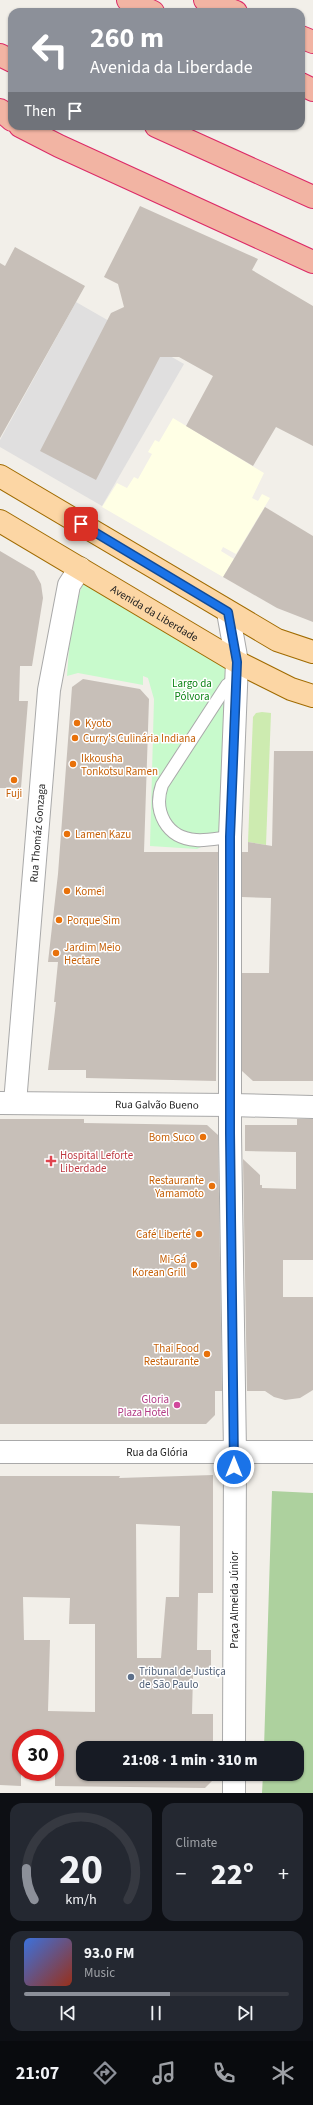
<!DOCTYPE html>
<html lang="en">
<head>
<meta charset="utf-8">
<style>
  body { margin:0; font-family:"Source Sans 3",sans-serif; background:#242831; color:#f1f3f6; height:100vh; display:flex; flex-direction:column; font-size:15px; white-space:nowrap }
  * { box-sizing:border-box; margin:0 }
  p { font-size:13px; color:#9ea1a6 }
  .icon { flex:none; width:22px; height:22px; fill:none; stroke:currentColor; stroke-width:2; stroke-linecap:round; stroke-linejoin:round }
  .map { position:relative; height:1793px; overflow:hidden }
  .panel { display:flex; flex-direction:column; gap:10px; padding:10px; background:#0d0f14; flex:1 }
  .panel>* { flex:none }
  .banner { position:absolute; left:8px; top:8px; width:297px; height:122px; border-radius:12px; box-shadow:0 1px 3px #0004; background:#8c9099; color:#fff; overflow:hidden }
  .speed { position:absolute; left:12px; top:1729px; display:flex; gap:8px; font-size:20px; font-weight:700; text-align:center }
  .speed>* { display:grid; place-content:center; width:52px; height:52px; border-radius:50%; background:#171b24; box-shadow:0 1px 3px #0004; line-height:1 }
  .speed .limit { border:6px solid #d22; background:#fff; color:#111 }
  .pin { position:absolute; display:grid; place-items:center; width:34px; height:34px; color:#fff; margin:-17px; border-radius:8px; box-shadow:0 2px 6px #0006 }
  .me { position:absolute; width:44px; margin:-22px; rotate:0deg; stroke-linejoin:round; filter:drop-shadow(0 0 3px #0008) }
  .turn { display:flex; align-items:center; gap:14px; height:84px; padding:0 16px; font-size:18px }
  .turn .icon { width:52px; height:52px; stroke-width:2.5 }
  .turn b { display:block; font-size:28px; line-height:34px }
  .then { display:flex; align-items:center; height:38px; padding:0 16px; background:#0003; gap:8px; font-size:15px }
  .big { font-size:30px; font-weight:800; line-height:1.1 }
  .panel .card { flex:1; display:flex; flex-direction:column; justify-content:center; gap:6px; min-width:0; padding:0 14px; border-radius:12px; background:#242831 }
  .panel .dial { align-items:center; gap:0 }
  .dial svg { height:104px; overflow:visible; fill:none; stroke:#363941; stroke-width:7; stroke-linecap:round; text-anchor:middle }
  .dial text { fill:#f1f3f6; stroke:none }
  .song { display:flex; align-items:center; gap:12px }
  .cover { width:48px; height:48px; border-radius:6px; background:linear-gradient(135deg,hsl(220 70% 55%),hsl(10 70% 35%)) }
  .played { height:4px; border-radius:2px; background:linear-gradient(90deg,#8c9099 55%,#363941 55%) }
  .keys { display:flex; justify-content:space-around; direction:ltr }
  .heat { display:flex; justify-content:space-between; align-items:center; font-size:22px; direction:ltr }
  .panel .tiles { flex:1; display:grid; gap:10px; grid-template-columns:1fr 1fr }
  .card:last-child { grid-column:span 2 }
  .trip { position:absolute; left:76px; top:1741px; width:228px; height:40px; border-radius:12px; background:#171b24; box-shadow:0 1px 3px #0004; font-weight:800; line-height:40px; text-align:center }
  .tab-bar { display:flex; height:64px; justify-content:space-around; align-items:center; background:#090b0e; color:#9ea1a6 }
  .tab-bar .icon { width:28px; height:28px }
  .tab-bar .active { color:#8c9099 }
  .tab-bar b { font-size:18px; color:#f1f3f6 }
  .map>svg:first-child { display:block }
  .residential { fill:#e0dfdf }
  .education { fill:#ffffe5 }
  .grass { fill:#cdebb0 }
  .forest { fill:#add19e }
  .park { fill:#c8facc }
  .building { fill:#c7bfb8; fill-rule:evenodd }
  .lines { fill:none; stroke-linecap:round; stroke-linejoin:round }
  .service-casing { stroke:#a9a9a9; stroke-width:14 }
  .minor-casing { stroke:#a9a9a9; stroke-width:24 }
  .tertiary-casing { stroke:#a9a9a9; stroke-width:24 }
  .primary-casing { stroke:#a06b00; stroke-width:24 }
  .trunk-casing { stroke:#dc2a67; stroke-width:24 }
  .service { stroke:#fff; stroke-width:12 }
  .minor { stroke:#fff; stroke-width:22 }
  .tertiary { stroke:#fff; stroke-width:22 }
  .primary { stroke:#fcd6a4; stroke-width:22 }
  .trunk { stroke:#f2b4a3; stroke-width:22 }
  .route-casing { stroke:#114b97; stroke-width:10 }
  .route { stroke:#1a73e8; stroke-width:7 }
  .food-dot { fill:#e8710a; stroke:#fff; stroke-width:1.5 }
  .health-dot { fill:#e0444e; stroke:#fff; stroke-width:1.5 }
  .hotel-dot { fill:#d1479c; stroke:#fff; stroke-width:1.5 }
  .service-dot { fill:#5c6f8a; stroke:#fff; stroke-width:1.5 }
  .labels { text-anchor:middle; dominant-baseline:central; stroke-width:3; stroke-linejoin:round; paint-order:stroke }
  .street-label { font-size:11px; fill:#222; stroke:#fff }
  .park-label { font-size:11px; fill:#0c8416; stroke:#fff }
  .food-label { font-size:11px; fill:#c56008; stroke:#fff; text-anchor:start }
  .health-label { font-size:11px; fill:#be3a42; stroke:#fff; text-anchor:start }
  .hotel-label { font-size:11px; fill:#b23c85; stroke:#fff; text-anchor:end }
  .service-label { font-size:11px; fill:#4e5e75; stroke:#fff; text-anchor:start }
</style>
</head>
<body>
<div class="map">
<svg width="313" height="1793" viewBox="0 0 313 1793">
  <rect width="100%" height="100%" fill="#f2efe9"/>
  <path class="residential" d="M76 302 184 364 102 506 0 447V440Z"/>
  <path class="education" d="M173 418 264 473 252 498 258 501 262 494 270 498 236 554 223 547 221 551 234 559 223 577 102 507 117 483 127 488 134 477 138 479 152 454 148 452 155 440 159 442Z"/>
  <path class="grass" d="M262 712 271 713 266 845 248 842 253 717 256 713Z"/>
  <path class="forest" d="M272 1491 313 1493V1793H262L263 1774H297V1748H264Z"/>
  <path class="park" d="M83 582 229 666 226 835 197 849 150 846 154 699 148 678 143 676V685L78 673 67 676 71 621Z"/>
  <g class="building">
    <path d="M140 206 258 259 252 270 313 306V446L276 427 253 466 186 426 213 376 179 357H160L96 480 40 451 111 313 124 307 118 284 104 277Z"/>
    <path d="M15 247 85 286 0 438V263L5 266Z"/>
    <path d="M265 507 313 536V622L277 608 223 577Z"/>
    <path d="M0 551 34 571 41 584 43 598 32 666H20L19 701H28L21 788H0Z"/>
    <path d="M83 679 140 689 149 699 144 852H218L216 1081 86 1078V1070H48L56 1002H54L58 962H48L58 874 72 687Z"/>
    <path d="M274 751H313V1081H253L242 1071V973H269L271 898 242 897V852H248V842L272 846Z"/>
    <path d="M0 1119H84V1123L207 1125 218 1135 222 1391H215V1415L206 1424H0Z"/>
    <path d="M297 1119H313V1260H283V1297H313V1390L300 1398 285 1400 274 1397 265 1391H247L243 1159 260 1175V1185H262V1188L296 1189V1152L245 1151V1125H297Z"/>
    <path d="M213 1475V1593H198L197 1650H211V1675H193L192 1714H213V1748H83V1774H213V1780L205 1788 55 1786V1738H21V1786L0 1785V1476H120L119 1478ZM136 1524 180 1526 179 1597H166L161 1658H137ZM23 1597 70 1598 69 1624H95V1712L48 1711 50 1640H24Z"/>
  </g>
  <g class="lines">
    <defs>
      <path id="service" d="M230 837C219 838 207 841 196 840 166 838 153 811 162 785L227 685 236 679"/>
      <g id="minor">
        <path d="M228 612 237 662 230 837V1133L235 1452 234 1748"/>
        <path id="s1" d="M1 1103 230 1105 313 1107"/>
        <path id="s2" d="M15 1103 49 690 69 585 80 568"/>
        <path d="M234 1774V1793"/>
      </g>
      <g id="tertiary">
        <path id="s3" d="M0 1452H313"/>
      </g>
      <g id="primary">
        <path d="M0 476 277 640 313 652"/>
        <path id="s4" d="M0 521 237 662 291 689 313 696"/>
      </g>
      <g id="trunk">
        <path d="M128 0 153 12"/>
        <path d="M205 0 236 12"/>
        <path d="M301 37 313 42"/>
        <path d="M0 55 12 61"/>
        <path d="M301 84 313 90"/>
        <path d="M0 110 12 120"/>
        <path d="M20 126 59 146 313 262"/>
        <path d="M156 126 313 197"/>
      </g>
    </defs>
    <use href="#service" class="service-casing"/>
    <use href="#minor" class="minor-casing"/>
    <use href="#tertiary" class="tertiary-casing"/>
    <use href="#primary" class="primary-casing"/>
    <use href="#trunk" class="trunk-casing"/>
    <use href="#service" class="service"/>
    <use href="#minor" class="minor"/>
    <use href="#tertiary" class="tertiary"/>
    <use href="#primary" class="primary"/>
    <use href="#trunk" class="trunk"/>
  </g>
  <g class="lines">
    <defs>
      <path id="route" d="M81 524 228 612 237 662 230 837V1133L234 1467"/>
    </defs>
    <use href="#route" class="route-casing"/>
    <use href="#route" class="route"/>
  </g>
  <g class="food-dot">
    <circle cx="77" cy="723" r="4"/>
    <circle cx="75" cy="738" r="4"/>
    <circle cx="73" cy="764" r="4"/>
    <circle cx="14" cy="780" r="4"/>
    <circle cx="67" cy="834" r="4"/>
    <circle cx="67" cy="891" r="4"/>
    <circle cx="59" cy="920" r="4"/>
    <circle cx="56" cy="953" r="4"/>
    <circle cx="203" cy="1137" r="4"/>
    <circle cx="212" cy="1186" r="4"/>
    <circle cx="199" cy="1234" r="4"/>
    <circle cx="194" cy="1265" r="4"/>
    <circle cx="207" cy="1354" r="4"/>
  </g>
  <path class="health-dot" d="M49 1155h4v4h4v4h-4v4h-4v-4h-4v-4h4z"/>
  <circle class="hotel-dot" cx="177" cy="1405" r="4"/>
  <circle class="service-dot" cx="131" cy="1677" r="4"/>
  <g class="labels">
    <g class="street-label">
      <text stroke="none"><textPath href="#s4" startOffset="180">Avenida da Liberdade</textPath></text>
      <text stroke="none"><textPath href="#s2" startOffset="271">Rua Thomáz Gonzaga</textPath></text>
      <text stroke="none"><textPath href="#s1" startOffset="156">Rua Galvão Bueno</textPath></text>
      <text stroke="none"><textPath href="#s3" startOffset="157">Rua da Glória</textPath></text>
      <text transform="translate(234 1600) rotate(-90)">Praça Almeida Júnior</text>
    </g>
    <g class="park-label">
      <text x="192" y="683">Largo da<tspan x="192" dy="13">Pólvora</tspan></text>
    </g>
    <g class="food-label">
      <text x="85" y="723">Kyoto</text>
      <text x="83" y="738">Curry's Culinária Indiana</text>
      <text x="81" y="758">Ikkousha<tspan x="81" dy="13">Tonkotsu Ramen</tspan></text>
      <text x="14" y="793" text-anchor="middle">Fuji</text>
      <text x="75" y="834">Lamen Kazu</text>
      <text x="75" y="891">Komei</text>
      <text x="67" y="920">Porque Sim</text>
      <text x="64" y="947">Jardim Meio<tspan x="64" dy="13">Hectare</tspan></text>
      <text x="195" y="1137" text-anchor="end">Bom Suco</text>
      <text x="204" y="1180" text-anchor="end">Restaurante<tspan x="204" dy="13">Yamamoto</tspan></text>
      <text x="191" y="1234" text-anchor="end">Café Liberté</text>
      <text x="186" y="1259" text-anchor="end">Mi-Gá<tspan x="186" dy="13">Korean Grill</tspan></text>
      <text x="199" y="1348" text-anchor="end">Thai Food<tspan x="199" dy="13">Restaurante</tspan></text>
    </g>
    <g class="health-label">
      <text x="60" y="1155">Hospital Leforte<tspan x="60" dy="13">Liberdade</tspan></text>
    </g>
    <g class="hotel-label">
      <text x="169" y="1399">Gloria<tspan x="169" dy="13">Plaza Hotel</tspan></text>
    </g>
    <g class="service-label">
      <text x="139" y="1671">Tribunal de Justiça<tspan x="139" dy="13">de São Paulo</tspan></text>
    </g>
  </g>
</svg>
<div class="speed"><div class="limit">30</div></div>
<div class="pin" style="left:81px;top:524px;background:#d93025"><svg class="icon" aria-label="arrive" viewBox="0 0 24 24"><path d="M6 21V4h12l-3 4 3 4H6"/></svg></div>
<svg class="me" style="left:234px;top:1467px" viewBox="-20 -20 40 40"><circle r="17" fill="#1a73e8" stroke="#fff" stroke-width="3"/><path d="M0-11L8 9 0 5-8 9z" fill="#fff"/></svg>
<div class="trip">21:08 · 1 min · 310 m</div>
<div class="banner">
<div class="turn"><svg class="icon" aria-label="left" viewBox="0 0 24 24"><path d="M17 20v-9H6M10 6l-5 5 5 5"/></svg><div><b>260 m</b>Avenida da Liberdade</div></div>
<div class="then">Then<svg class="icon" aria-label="arrive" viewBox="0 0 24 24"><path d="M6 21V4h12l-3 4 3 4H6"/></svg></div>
</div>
</div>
<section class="panel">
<div class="tiles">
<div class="card dial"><svg viewBox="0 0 100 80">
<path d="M14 69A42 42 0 1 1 86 69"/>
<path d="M14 69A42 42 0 0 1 8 45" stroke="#8c9099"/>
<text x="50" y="56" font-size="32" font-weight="700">20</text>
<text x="50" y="72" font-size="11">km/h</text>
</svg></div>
<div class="card"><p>Climate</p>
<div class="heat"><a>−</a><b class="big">22°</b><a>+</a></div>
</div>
<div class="card">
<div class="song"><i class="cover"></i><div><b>93.0 FM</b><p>Music</p></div></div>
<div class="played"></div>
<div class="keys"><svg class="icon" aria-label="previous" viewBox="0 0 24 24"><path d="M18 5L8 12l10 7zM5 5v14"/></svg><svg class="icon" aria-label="pause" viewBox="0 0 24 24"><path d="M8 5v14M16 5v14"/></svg><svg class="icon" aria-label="next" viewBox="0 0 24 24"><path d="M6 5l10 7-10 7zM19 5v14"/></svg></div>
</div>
</div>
</section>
<nav class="tab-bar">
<b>21:07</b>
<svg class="icon active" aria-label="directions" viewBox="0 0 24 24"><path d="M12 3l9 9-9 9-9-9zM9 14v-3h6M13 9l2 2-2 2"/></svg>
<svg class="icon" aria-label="music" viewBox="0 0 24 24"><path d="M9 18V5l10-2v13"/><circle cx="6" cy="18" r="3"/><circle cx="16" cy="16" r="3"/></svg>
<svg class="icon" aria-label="phone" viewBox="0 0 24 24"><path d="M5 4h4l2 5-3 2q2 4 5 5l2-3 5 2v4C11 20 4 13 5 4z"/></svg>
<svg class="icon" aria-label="climate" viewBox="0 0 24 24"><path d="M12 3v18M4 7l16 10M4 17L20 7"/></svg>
</nav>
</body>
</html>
